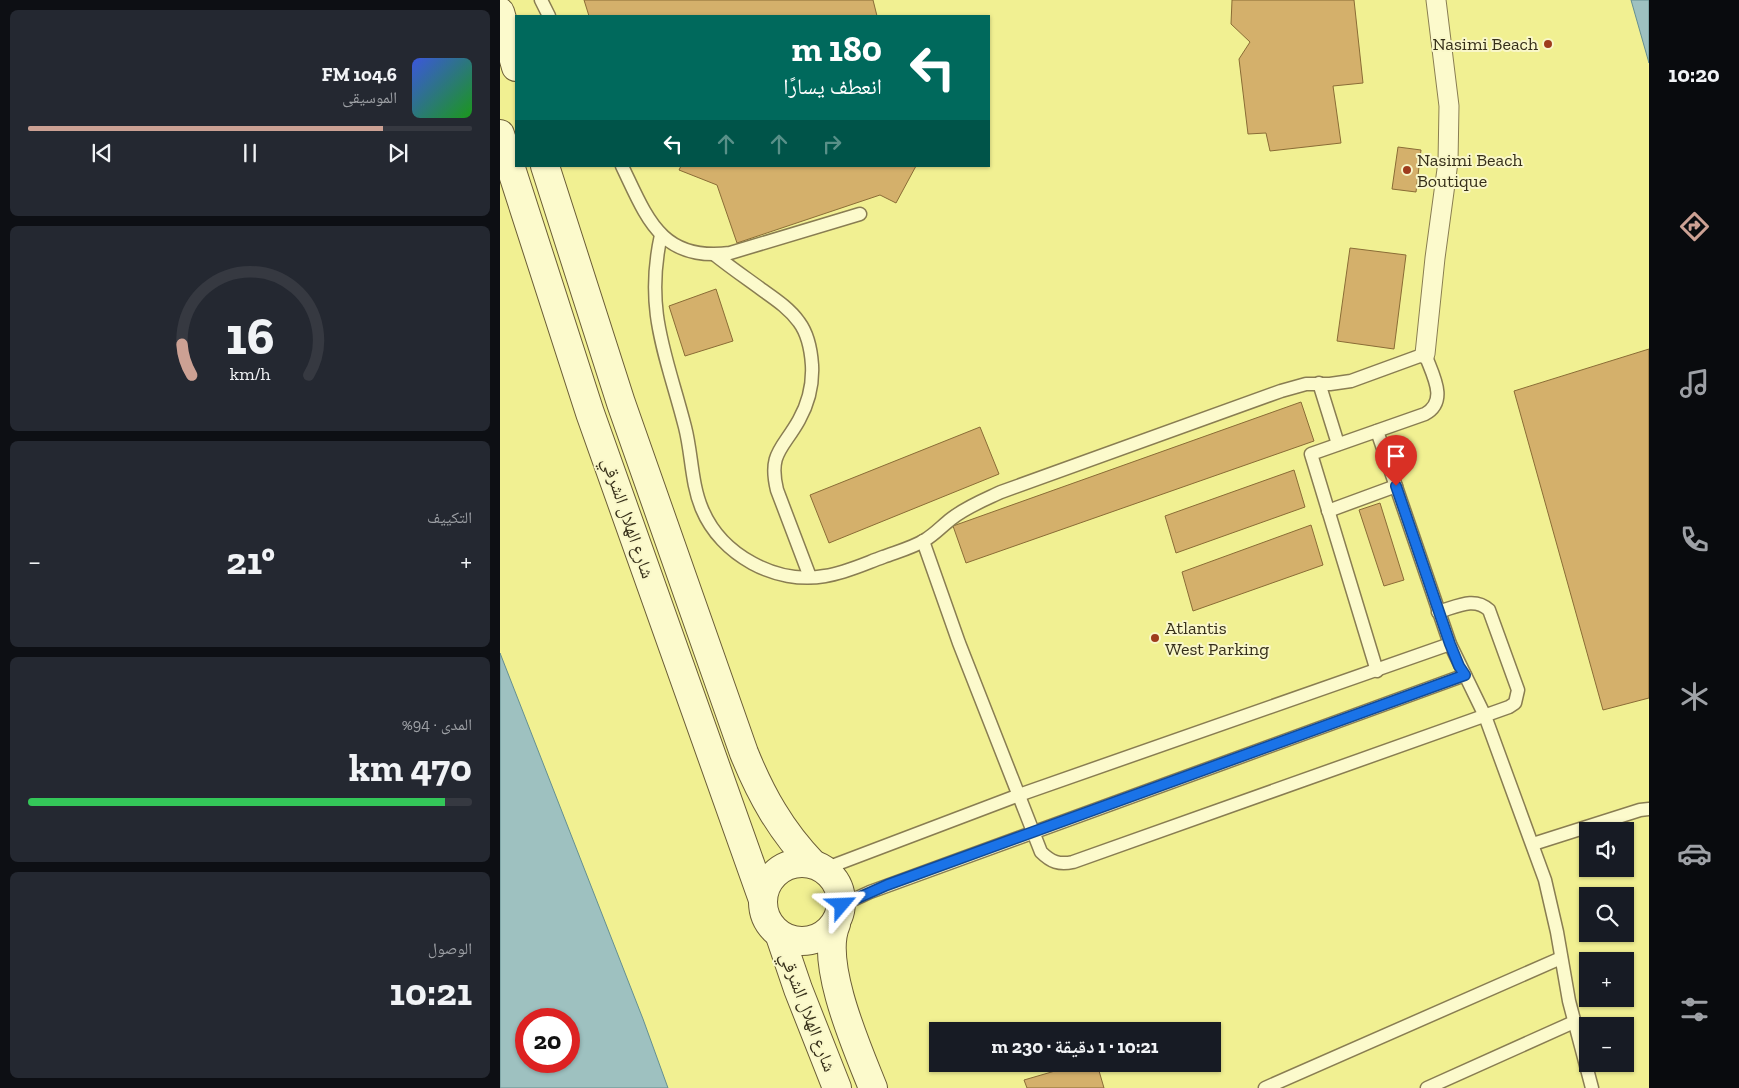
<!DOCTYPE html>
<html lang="ar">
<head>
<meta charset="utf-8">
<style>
  body { margin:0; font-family:"Zilla Slab","Noto Naskh Arabic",serif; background:#242831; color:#f1f3f6; direction:rtl; height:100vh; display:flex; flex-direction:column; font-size:19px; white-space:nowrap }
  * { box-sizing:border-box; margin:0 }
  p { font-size:16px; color:#9ea1a6 }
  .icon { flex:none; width:28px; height:28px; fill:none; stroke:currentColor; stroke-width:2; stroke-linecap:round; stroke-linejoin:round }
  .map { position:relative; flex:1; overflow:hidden; direction:ltr }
  .panel { display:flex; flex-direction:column; gap:10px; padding:10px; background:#0d0f14; width:500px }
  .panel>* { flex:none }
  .hud { position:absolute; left:15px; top:15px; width:475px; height:152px; border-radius:0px; box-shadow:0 1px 4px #0004; direction:rtl; background:#00695c; color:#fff; overflow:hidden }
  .controls { position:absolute; left:1079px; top:822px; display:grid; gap:10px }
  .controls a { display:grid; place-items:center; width:55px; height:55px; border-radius:0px; background:#171b24; box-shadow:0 1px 4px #0004; font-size:25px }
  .speed { position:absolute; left:15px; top:1008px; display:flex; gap:10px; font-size:25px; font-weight:700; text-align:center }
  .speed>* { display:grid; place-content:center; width:65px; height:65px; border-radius:50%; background:#171b24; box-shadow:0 1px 4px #0004; line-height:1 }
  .speed .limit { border:8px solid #d22; background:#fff; color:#111 }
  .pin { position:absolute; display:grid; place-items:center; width:42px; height:42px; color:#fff; margin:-51px -21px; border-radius:50% 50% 50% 0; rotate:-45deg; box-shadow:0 0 5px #0007 }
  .pin .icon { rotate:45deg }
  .me { position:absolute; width:55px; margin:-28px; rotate:64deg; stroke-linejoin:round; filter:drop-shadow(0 0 4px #0008) }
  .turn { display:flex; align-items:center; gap:18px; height:105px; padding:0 25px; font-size:22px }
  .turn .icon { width:65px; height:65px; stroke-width:2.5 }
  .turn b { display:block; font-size:35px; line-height:42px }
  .lanes { display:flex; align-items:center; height:48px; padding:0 25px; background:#0003; justify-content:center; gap:25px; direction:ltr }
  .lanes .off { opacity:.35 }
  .big { font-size:38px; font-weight:800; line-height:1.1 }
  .panel .card { flex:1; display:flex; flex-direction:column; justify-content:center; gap:8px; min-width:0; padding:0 18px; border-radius:8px; background:#242831 }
  .panel .dial { align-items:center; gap:0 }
  .dial svg { height:130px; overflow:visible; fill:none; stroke:#363941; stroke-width:7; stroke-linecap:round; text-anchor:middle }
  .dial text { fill:#f1f3f6; stroke:none }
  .song { display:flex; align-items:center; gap:15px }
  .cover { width:60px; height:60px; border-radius:8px; background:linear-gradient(135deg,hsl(230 70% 55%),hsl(120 70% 35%)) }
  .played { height:5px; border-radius:2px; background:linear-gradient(90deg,#cca194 80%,#363941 80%) }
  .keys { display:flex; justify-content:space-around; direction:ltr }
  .heat { display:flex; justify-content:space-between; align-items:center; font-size:28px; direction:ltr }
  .charge { height:8px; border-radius:4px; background:linear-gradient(90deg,#34c759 94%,#363941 0) }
  .trip { position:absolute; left:429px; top:1022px; width:292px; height:50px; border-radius:0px; background:#171b24; box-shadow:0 1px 4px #0004; font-weight:800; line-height:50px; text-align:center; direction:rtl }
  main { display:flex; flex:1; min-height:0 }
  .tabs { display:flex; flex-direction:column; width:90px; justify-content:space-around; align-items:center; background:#090b0e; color:#9ea1a6 }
  .tabs .icon { width:35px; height:35px }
  .tabs .current { color:#cca194 }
  .tabs b { font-size:22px; color:#f1f3f6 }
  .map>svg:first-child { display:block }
  .sand { fill:#f1f092; fill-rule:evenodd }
  .water { fill:#9ec1c0; stroke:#658f8f; fill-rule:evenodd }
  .building { fill:#d4b06b; stroke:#8a6c36 }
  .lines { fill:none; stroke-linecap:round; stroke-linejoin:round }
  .service-casing { stroke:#897d52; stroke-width:15 }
  .pedestrian-casing { stroke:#897d52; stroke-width:21 }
  .secondary-casing { stroke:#6b5d36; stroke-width:30 }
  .service { stroke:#fcfacc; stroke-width:12 }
  .pedestrian { stroke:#fcfacc; stroke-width:19 }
  .secondary { stroke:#fcfacc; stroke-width:28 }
  .route-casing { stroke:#114b97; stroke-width:12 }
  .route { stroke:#1a73e8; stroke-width:9 }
  .poi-dot { fill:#9e3c1d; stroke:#f9f7c9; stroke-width:2 }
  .labels { text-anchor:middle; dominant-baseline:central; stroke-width:4; stroke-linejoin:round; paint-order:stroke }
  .poi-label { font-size:18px; fill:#362f19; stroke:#f9f7c9; text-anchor:start }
  .street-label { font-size:18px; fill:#362f19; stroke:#f9f7c9 }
</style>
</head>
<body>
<main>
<nav class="tabs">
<b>10:20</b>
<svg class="icon current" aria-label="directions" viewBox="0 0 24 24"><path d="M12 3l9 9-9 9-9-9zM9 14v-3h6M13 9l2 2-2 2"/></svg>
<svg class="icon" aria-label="music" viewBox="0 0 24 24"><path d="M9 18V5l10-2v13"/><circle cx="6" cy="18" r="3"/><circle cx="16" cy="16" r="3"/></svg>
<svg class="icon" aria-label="phone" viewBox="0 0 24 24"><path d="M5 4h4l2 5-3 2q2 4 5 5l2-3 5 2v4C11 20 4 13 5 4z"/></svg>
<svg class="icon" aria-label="climate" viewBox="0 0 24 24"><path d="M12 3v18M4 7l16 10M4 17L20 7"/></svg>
<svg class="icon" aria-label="car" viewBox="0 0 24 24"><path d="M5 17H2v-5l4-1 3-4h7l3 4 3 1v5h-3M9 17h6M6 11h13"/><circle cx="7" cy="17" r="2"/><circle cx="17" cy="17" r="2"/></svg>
<svg class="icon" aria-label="filters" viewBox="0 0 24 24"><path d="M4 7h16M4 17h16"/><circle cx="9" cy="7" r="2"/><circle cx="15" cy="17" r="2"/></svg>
</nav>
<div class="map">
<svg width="1149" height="1088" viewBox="0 0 1149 1088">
  <rect width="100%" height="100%" fill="#f2efb9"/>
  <path class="sand" d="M0 0H1131L1149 63V1088H168L143 1019 0 653ZM16 16H489V166H16ZM1088 831H1125V869H1088ZM1088 896H1125V934H1088ZM1088 961H1125V999H1088ZM1088 1026H1125V1064H1088ZM438 1031H712V1064H438Z"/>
  <g class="water">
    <path d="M1131 0H1149V63Z"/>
    <path d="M0 653 143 1019 168 1088H0ZM26 1019H69V1061H26Z"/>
  </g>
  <g class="building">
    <path d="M84 0H373L377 16H89Z"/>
    <path d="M732 0H854L863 83 833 86 841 143 770 151 766 133 748 134 739 59 750 42 731 24Z"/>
    <path d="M898 147 921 150 916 192 892 189Z"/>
    <path d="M181 166H416L396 203 380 195 237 243 217 185 179 170Z"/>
    <path d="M850 248 906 255 894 349 837 341Z"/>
    <path d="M216 289 233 341 185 356 169 306Z"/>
    <path d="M1149 349V698L1103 710 1014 391Z"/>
    <path d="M801 402 814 441 466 563 453 526Z"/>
    <path d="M480 427 499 474 329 543 310 495Z"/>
    <path d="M794 470 805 507 676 553 665 516Z"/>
    <path d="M880 503 904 580 884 586 859 510Z"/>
    <path d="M811 525 823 565 693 611 682 572Z"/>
    <path d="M579 1064H597L604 1088H527L524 1080Z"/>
  </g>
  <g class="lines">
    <defs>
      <g id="service">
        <path d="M41 0 49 16"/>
        <path d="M122 166C147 218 161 262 230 253L360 214"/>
        <path d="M161 235C144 312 167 356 185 427 192 454 191 483 202 509 221 555 276 585 325 576 345 573 364 564 383 557 396 552 412 548 425 540 435 534 442 526 451 519 466 507 484 500 501 492L781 391 806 384H830L851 381 925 354C932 374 949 401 925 414L811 454 877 671"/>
        <path d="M215 255C230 267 246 278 261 289 275 299 289 308 299 322 308 334 311 350 312 365 313 384 308 404 299 420 283 449 268 453 277 490L310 577"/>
        <path d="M819 383 838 444"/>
        <path d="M877 431 950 644 985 716 1045 880 1057 932 1069 1001 1092 1088"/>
        <path d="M828 511 896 486"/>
        <path d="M423 541 459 643 541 852C551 862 559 865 573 862L1009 707 1015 703 1018 690 989 610C974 596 956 607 938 612"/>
        <path d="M1033 844 1140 810 1149 809"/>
        <path d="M324 869 519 795 950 644"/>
        <path d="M342 905 370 892 965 675"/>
        <path d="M765 1088 1061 958"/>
        <path d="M927 1088 1074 1022"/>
      </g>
      <path id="pedestrian" d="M925 354 935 258 948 162 949 106 936 0"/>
      <g id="secondary">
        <path d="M0 12 16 67"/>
        <path d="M0 134 90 413 263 900"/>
        <path d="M45 166 121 403 244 753C261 795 281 831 313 864"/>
        <circle cx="302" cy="902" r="39"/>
        <path d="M336 924C319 963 358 1050 373 1088"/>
        <path d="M280 936 298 989 337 1088"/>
      </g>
    </defs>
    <use href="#service" class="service-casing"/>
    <use href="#pedestrian" class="pedestrian-casing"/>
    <use href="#secondary" class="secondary-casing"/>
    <use href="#service" class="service"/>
    <use href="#pedestrian" class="pedestrian"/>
    <use href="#secondary" class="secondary"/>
  </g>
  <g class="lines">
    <defs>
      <path id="route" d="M342 905 387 885 965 675 959 666 950 644 896 486"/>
    </defs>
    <use href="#route" class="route-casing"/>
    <use href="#route" class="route"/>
  </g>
  <g class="poi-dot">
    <circle cx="1048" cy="44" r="5"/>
    <circle cx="907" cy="170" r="5"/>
    <circle cx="655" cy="638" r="5"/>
  </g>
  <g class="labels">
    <g class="poi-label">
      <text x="1038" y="44" text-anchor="end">Nasimi Beach</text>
      <text x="917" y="160">Nasimi Beach<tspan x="917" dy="21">Boutique</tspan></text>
      <text x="665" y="628">Atlantis<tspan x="665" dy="21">West Parking</tspan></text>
    </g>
    <g class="street-label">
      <text transform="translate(128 518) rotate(71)">شارع الهلال الشرقي</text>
      <text transform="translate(308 1012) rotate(69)">شارع الهلال الشرقي</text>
    </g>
  </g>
</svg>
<div class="controls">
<a><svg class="icon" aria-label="sound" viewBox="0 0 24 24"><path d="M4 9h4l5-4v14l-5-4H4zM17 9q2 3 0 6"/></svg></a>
<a><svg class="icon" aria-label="search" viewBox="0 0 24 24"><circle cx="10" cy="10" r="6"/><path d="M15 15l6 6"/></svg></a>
<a>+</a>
<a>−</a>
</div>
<div class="speed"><div class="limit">20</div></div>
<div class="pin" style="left:896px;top:486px;background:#d93025"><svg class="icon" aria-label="arrive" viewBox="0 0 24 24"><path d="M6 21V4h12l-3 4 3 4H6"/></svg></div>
<svg class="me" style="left:342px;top:905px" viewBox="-20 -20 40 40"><path d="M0-17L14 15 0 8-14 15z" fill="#1a73e8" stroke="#fff" stroke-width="4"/></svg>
<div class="trip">10:21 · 1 دقيقة · 230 m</div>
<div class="hud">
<div class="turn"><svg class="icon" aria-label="left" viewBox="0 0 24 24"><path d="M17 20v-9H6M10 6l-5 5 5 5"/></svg><div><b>180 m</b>انعطف يسارًا</div></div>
<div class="lanes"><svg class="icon" aria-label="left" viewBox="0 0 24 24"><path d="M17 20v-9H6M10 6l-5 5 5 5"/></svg><svg class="icon off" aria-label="ahead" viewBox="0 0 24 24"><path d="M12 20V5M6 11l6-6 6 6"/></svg><svg class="icon off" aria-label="ahead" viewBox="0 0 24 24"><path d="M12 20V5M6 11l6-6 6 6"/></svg><svg class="icon off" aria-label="right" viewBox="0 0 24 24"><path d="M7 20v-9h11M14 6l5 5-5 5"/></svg></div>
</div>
</div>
<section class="panel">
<div class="card">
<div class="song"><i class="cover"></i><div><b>104.6 FM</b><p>الموسيقى</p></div></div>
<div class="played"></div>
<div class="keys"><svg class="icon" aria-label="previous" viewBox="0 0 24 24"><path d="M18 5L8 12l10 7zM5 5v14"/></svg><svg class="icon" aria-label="pause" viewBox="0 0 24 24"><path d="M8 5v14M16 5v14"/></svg><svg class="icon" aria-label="next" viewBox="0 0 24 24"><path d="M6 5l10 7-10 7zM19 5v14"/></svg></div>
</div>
<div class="card dial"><svg viewBox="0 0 100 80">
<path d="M14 69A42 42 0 1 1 86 69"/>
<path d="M14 69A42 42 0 0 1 8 50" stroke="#cca194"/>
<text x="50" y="56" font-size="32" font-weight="700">16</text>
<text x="50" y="72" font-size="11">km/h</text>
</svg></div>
<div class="card"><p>التكييف</p>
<div class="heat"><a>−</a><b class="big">21°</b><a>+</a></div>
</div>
<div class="card"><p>المدى · 94%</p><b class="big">470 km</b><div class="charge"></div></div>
<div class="card"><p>الوصول</p><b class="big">10:21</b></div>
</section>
</main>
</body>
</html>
